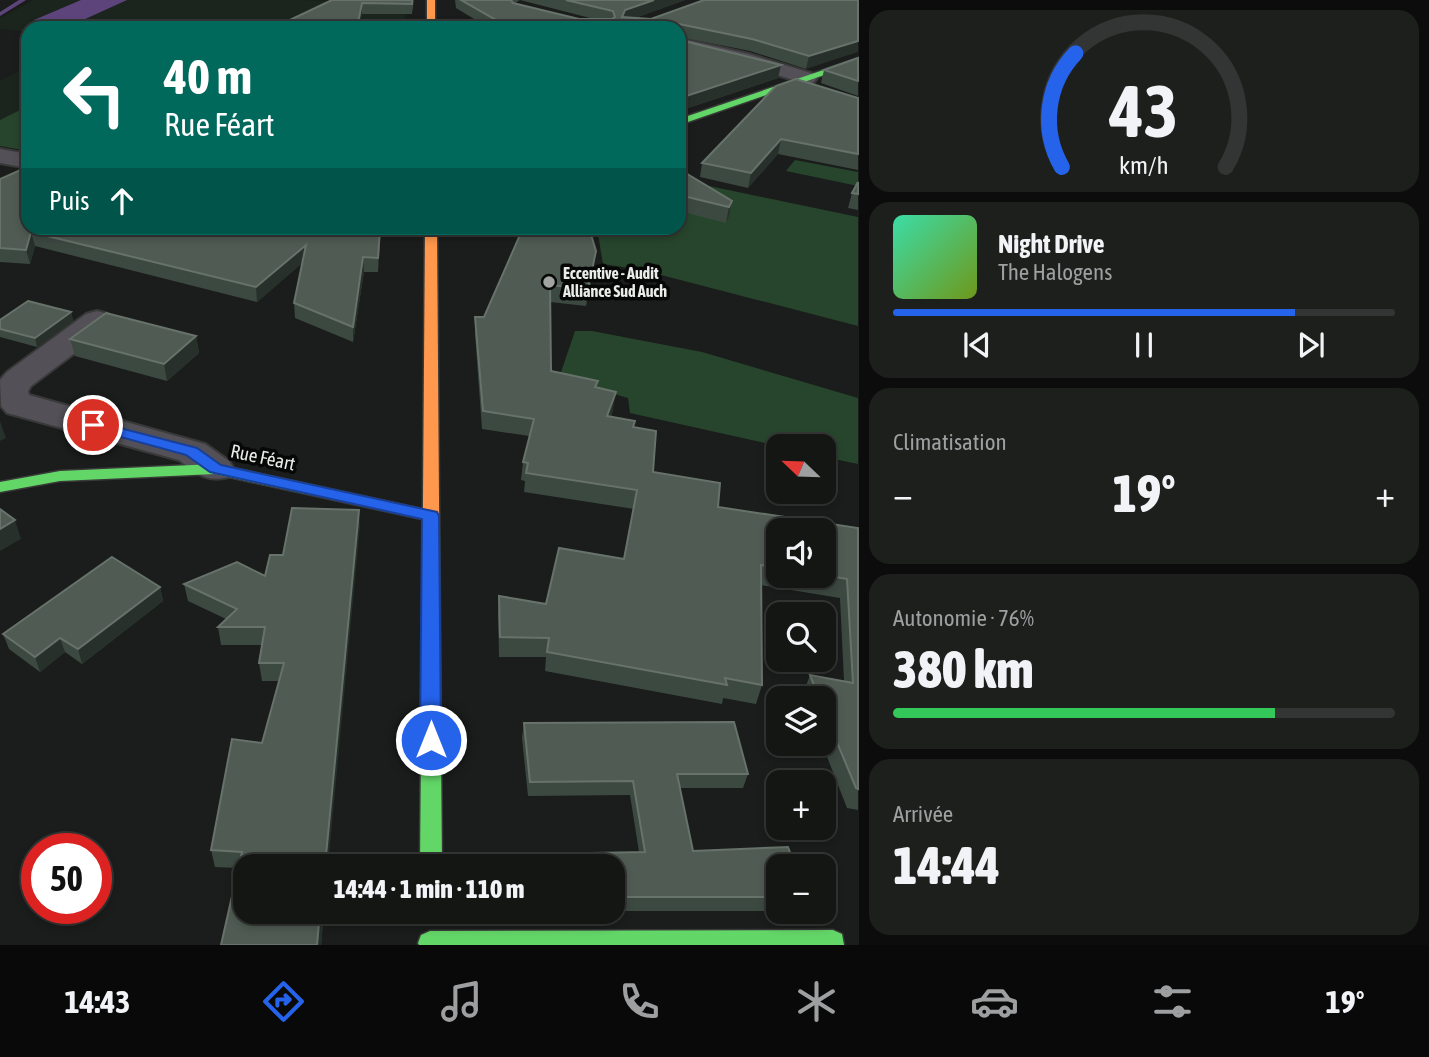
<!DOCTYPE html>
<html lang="fr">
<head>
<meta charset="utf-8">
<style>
  body { margin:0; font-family:"Asap Condensed",sans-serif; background:#1d1f1d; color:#f1f3f6; height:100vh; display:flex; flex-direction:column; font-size:26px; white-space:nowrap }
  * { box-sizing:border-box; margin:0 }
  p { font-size:23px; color:#9d9fa0 }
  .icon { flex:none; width:38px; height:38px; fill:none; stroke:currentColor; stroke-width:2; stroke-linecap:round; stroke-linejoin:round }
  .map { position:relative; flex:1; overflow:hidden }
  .drawer { display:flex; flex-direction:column; gap:10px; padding:10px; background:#0b0c0b; width:570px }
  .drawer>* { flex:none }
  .guide { position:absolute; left:21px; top:21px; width:665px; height:214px; border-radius:21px; box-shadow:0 4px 10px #0003,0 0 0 2px #333534; background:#00695c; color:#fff; overflow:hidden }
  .needle { width:46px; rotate:293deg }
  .controls { position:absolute; left:766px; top:434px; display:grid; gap:14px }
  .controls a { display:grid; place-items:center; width:70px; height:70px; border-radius:14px; background:#141614; box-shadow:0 4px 10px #0003,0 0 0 2px #333534; font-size:35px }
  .speed { position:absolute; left:21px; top:833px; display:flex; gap:14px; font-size:35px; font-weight:700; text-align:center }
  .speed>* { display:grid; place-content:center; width:91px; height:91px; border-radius:50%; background:#141614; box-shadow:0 4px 10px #0003,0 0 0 2px #333534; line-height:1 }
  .speed .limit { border:10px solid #d22; background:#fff; color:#111 }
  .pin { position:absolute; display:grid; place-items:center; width:60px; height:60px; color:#fff; margin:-30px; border:4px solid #fff; border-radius:50%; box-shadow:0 2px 7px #0007 }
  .me { position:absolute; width:77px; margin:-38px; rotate:0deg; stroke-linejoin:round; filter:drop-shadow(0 0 5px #0008) }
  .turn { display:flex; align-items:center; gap:24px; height:147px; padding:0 28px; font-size:32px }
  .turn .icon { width:91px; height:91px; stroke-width:2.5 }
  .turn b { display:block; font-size:49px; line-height:60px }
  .then { display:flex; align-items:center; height:66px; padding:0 28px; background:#0003; gap:14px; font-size:26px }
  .big { font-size:52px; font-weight:800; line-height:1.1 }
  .drawer .widget { flex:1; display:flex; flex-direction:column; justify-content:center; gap:10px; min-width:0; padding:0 24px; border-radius:21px; background:#1d1f1d }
  .drawer .dial { align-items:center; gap:0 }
  .dial svg { height:182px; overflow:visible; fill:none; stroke:#333534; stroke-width:7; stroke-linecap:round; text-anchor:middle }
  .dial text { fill:#f1f3f6; stroke:none }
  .song { display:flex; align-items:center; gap:21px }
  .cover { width:84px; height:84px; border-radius:10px; background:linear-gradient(135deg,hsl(160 70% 55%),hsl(80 70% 35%)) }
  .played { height:7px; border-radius:4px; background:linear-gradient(90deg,#2563eb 80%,#333534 80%) }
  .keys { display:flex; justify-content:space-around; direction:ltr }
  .heat { display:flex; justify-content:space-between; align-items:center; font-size:38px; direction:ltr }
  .charge { height:10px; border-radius:5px; background:linear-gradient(90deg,#34c759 76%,#333534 0) }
  .trip { position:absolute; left:233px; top:854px; width:392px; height:70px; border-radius:21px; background:#141614; box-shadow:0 4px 10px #0003,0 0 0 2px #333534; font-weight:800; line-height:70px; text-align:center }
  .tab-bar { display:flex; height:112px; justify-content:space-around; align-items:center; background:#080908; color:#9d9fa0 }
  .tab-bar .icon { width:49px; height:49px }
  .tab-bar .selected { color:#2563eb }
  .tab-bar b { font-size:32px; color:#f1f3f6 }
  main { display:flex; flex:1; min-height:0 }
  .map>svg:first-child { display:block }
  .built { fill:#1b241d }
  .green { fill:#27452c }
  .water { fill:#5d457c }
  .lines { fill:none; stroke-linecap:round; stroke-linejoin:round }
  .stream { fill:#5d457c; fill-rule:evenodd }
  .street-casing { stroke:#383938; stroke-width:4 }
  .fast-casing { stroke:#383938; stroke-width:3 }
  .slow-casing { stroke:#383938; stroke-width:3 }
  .street { fill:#535057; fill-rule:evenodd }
  .fast { fill:#63d668; fill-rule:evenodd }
  .slow { fill:#ff974d; fill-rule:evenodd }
  .wall { fill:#3c4941; fill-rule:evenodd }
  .shaded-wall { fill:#27302a }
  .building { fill:#4f5b53; stroke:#67726a; stroke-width:2 }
  .route { fill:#2563eb; stroke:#184099; stroke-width:2 }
  .poi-dot { fill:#a1a4a1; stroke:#060706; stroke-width:2.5 }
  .labels { text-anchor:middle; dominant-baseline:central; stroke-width:7; stroke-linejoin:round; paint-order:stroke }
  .far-poi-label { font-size:16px; font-weight:bold; fill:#e9ece9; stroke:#060706; text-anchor:start }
  .street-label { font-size:19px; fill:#e9ece9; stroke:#060706 }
</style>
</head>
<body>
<main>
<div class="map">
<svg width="859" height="945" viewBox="0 0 859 945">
  <rect width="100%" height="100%" fill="#1a1d1b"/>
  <g class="built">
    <path d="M34 0H304L406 5 404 28H28V32L0 29V18Z"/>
    <path d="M28 66V106L0 120V81Z"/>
  </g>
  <g class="green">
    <path d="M28 106V151L0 146V120Z"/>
    <path d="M795 160 858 172V186L786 171Z"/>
    <path d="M709 186 858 217V326L642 270 603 264 597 228H679V223Z"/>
    <path d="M575 331H592L702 352 858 398V464L824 457V446H779L630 413 628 398 559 378Z"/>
  </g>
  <path class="water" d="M81 0H127L72 25 34 20Z"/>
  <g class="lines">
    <path class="stream" d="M19 0H26L0 16V12Z"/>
    <defs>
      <g id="street">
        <path d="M679 38 749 54 814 74 817 78 814 82 807 84 737 63 679 50Z"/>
        <path d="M0 149 28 154V168L0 163Z"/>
        <path d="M97 311 108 314 113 321 108 328 31 386 28 391 29 395 205 444 229 461 234 469 229 477C206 483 196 473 179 460L7 413 1 406 0 380 7 372 86 314Z"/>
      </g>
      <g id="fast">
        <path d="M859 58V63L679 125V119Z"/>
        <path d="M215 464 431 511 439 516 431 521 215 474 60 481 0 492V482L60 471Z"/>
        <path d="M431 628 438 630 440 635 442 866H420L422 635 424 630Z"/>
        <path d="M833 930 842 934 844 945H419L418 943 421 935 430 931Z"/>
      </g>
      <g id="slow">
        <rect x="427" y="0" width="8" height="28"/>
        <path d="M425 228H437L440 635 438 640 431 642 424 640 422 635Z"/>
      </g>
    </defs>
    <use href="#street" class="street-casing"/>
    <use href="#fast" class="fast-casing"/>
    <use href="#slow" class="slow-casing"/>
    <use href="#street" class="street"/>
    <use href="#fast" class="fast"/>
    <use href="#slow" class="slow"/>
  </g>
  <g class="wall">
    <path d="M332 0H414L412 14H362L359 28H273Z"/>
    <path d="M455 0H685L635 18 651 19 858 0 806 69 750 51 680 37V40L778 78 679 111V28H489L456 8ZM520 0 594 19H579L515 3Z"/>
    <path d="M858 58V96L821 83 824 70Z"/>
    <path d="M858 98V170L778 154 748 188 700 177 702 163Z"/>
    <path d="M679 169 732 201 729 216 726 223 679 211Z"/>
    <path d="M0 179 28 228H381L378 272H364L353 342 295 318 294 303 302 263 257 302 35 246 30 264 0 262Z"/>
    <path d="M858 182V210L848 208 852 193Z"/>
    <path d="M523 228 594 267 586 306 550 302 551 371 597 387 613 410 611 417 634 427 653 472 718 507 858 528V810L847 808 822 744H824V698H805L803 694 810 675 844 681 840 598 761 585 762 685 756 704 723 698 722 704 545 671 546 657H499L498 615 499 596 546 604 624 559 634 509 524 492 525 481 521 480 523 462 529 436 482 429 475 334V317H484ZM779 530 824 576H779Z"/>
    <path d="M71 312 73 321 37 347 0 337V320Z"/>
    <path d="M196 336 199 353 167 381 75 356 70 339Z"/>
    <path d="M360 526 245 912H324L321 945H221L238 868 215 867 211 850 262 743 279 681H262L259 663 262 645H221L218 627 226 619 188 601 184 584 265 576 283 555Z"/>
    <path d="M160 587 163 601 82 664 65 652 40 672 9 649 3 634Z"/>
    <path d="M524 723 748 774 743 788H680L693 851 779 866V911H612V866H590L592 853 639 852 630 795 528 796 522 738Z"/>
  </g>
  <g class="shaded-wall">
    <path d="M654 0H685L624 22 622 17 625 10Z"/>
    <path d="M362 3V14L359 28H357Z"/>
    <path d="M858 41V52L806 69 809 56Z"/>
    <path d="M781 65 778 78 679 111V101L680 98Z"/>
    <path d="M781 139 778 154 748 188 751 173Z"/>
    <path d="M732 201 729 216 726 223 729 207Z"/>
    <path d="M380 228H381L378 272V258Z"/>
    <path d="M31 232 35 246 30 264 26 250Z"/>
    <path d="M306 245 307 259 257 302 256 287Z"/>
    <path d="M596 251 594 267 586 306 588 289Z"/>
    <path d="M363 257 364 272 353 342V327Z"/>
    <path d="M71 312 73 321 37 347 35 338Z"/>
    <path d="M196 336 199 353 167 381 164 364Z"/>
    <path d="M616 392 613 410 605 435 607 416Z"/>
    <path d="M0 421 6 438 0 441Z"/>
    <path d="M359 510 360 526 328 866H325Z"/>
    <path d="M15 520 21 539 0 551V529Z"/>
    <path d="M160 587 163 601 82 664 78 649Z"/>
    <path d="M60 638 65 652 40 672 35 657Z"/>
    <path d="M320 912H324L321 945H317Z"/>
  </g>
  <g class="building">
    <path d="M332 0H412V4L362 3 357 28H273Z"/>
    <path d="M461 0H511L513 3 579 19H612L615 17 613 11 566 0H654L625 10 622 17 651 19 704 0H858V41L809 56 752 39 679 24 680 40 781 65 680 98 679 101V28H510Z"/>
    <path d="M858 58V81L824 70Z"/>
    <path d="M796 79 858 98V154L781 139 751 173 702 163 776 86Z"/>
    <path d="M25 168H28V228H380L378 258 363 257 353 327 294 303 306 245 256 287 31 232 26 250 0 248V179Z"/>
    <path d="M679 169 732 201 729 207 679 195Z"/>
    <path d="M858 182V194L852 193Z"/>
    <path d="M523 228H589L596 251 588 289 550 285 551 371 598 381 595 387 616 392 607 416 635 421 633 427 656 431 653 472 720 483 718 507 858 528V789L856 788 824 711V698H819L810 675 853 683 847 579 824 575V530H779V568L761 565 762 685 725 678 727 685 547 652 549 638 500 637 499 596 546 604 559 548 624 559 637 490 526 473 528 463 523 462 534 419 483 411 475 317H484Z"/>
    <path d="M28 301 71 312 35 338 0 329V320Z"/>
    <path d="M106 313 196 336 164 364 70 339Z"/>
    <path d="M292 508 359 510 325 866H245V912H320L317 945H221L242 852 211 850 232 739 262 743 284 663H259L265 627H218L237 609 184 584 237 562 265 576 270 555H283Z"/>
    <path d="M0 509 15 520 0 529Z"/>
    <path d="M112 557 160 587 78 649 60 638 35 657 3 634Z"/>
    <path d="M734 722 748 774H677L693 851 788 847 795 866H779V897H612V866H594L592 853 645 852 633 781 530 782 524 723Z"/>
  </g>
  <path class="route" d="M93 421 197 448 221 465 437 512 439 516 441 740 438 747 431 749 423 747 420 740 422 519 210 472 186 455 88 428 86 425Z"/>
  <circle class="poi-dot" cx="549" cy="282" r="7"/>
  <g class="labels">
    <g class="far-poi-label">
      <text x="563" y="273">Eccentive - Audit<tspan x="563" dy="18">Alliance Sud Auch</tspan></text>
    </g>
    <g class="street-label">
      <text transform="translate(263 457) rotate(12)">Rue Féart</text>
    </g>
  </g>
</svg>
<div class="controls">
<a><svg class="needle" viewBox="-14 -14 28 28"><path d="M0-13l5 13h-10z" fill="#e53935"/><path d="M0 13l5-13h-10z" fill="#9d9fa0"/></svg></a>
<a><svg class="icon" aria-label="sound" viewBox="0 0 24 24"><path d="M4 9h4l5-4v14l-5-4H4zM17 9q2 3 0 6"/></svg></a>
<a><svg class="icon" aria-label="search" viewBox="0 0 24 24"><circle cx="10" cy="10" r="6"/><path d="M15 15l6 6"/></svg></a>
<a><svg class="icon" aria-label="layers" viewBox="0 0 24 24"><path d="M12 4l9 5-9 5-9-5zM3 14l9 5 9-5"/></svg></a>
<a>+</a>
<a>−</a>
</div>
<div class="speed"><div class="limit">50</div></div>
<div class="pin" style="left:93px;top:425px;background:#d93025"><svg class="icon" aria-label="arrive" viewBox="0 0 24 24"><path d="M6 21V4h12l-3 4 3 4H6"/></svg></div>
<svg class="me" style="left:431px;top:740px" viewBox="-20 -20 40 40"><circle r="17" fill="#2563eb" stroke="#fff" stroke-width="3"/><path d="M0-11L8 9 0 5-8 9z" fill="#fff"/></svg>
<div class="trip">14:44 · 1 min · 110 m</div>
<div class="guide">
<div class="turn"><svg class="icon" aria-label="left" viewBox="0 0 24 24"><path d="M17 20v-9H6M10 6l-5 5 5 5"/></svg><div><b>40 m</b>Rue Féart</div></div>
<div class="then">Puis<svg class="icon" aria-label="ahead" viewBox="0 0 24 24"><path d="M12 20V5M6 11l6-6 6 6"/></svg></div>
</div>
</div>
<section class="drawer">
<div class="widget dial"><svg viewBox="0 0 100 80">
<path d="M14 69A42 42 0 1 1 86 69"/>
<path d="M14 69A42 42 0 0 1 20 19" stroke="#2563eb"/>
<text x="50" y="56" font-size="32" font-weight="700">43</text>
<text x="50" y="72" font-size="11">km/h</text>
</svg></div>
<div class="widget">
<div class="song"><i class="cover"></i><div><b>Night Drive</b><p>The Halogens</p></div></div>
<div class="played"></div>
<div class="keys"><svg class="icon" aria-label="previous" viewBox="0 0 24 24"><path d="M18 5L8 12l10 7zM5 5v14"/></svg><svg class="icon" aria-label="pause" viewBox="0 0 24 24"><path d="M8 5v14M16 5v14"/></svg><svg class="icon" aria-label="next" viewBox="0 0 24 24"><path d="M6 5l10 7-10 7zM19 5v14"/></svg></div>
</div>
<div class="widget"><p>Climatisation</p>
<div class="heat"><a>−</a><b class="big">19°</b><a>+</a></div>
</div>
<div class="widget"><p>Autonomie · 76%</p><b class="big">380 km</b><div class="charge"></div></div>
<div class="widget"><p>Arrivée</p><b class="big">14:44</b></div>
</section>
</main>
<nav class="tab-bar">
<b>14:43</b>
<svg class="icon selected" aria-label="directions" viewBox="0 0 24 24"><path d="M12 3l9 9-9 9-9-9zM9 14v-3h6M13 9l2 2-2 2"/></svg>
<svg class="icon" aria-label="music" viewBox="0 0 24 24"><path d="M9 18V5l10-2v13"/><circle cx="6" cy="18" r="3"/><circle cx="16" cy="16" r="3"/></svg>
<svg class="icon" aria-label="phone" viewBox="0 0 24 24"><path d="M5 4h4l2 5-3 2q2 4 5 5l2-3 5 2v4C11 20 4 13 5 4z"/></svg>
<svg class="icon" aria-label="climate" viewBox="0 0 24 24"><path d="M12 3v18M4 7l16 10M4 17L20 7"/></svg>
<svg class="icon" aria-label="car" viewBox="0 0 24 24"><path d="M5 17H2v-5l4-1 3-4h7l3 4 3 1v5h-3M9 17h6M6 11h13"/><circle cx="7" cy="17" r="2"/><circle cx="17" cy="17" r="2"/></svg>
<svg class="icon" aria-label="filters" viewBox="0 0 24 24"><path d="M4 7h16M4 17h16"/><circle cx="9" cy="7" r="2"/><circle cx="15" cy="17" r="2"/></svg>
<b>19°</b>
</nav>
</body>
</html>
